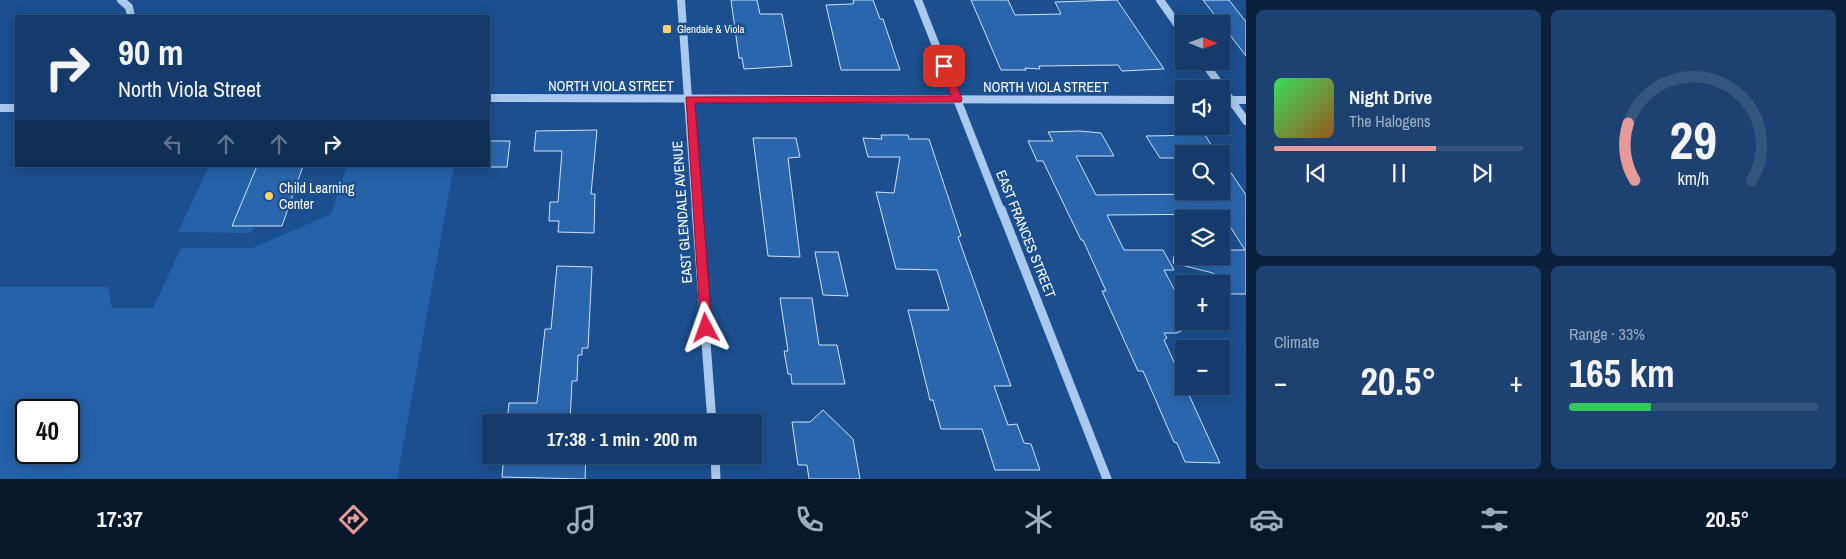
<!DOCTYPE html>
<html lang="en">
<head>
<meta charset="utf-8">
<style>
  body { margin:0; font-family:"Archivo Narrow",sans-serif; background:#1d4271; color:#f1f3f6; height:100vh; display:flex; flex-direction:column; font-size:19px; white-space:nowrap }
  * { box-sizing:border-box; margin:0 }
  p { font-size:16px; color:#9dadc1 }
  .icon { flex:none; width:28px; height:28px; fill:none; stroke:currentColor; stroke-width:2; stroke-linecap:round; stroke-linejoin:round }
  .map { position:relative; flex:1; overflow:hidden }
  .sheet { display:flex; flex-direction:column; gap:10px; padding:10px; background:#0b203b; width:600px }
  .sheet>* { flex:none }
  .hud { position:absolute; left:15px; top:15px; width:475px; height:152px; border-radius:0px; box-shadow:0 2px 12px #0003,0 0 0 1px #33557e; background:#143b6b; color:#f1f3f6; overflow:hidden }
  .needle { width:32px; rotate:91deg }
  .controls { position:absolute; left:1175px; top:15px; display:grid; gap:10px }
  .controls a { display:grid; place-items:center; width:55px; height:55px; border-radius:0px; background:#143b6b; box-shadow:0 2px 12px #0003,0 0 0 1px #33557e; font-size:25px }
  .speed { position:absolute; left:15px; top:399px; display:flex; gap:10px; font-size:25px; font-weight:700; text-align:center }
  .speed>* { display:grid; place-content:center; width:65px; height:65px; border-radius:50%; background:#143b6b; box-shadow:0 2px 12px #0003,0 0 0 1px #33557e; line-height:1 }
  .speed .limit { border:2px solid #111; border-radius:8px; background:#fff; color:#111 }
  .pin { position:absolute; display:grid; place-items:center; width:42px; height:42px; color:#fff; margin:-21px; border-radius:10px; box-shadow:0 2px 8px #0006 }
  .me { position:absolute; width:55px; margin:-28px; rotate:356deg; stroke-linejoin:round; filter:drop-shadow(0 0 4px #0008) }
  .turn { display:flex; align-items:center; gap:18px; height:105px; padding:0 20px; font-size:22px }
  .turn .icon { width:65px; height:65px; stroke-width:2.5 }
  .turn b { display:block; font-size:35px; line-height:42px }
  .lanes { display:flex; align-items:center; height:48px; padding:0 20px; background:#0003; justify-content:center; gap:25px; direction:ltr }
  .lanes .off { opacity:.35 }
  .big { font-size:38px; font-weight:700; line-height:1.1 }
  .sheet .widget { flex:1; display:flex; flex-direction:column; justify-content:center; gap:8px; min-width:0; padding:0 18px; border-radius:8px; background:#1d4271 }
  .sheet .dial { align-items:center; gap:0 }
  .dial svg { height:130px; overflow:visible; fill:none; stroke:#33557e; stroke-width:7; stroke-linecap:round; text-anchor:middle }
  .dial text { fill:#f1f3f6; stroke:none }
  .song { display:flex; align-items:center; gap:15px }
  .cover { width:60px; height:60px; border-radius:8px; background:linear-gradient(135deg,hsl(130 70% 55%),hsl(30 70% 35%)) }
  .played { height:5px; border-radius:2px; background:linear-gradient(90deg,#e69b98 65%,#33557e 65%) }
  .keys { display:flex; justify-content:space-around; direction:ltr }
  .heat { display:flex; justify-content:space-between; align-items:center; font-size:28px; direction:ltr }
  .charge { height:8px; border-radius:4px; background:linear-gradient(90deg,#34c759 33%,#33557e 0) }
  .sheet .tiles { flex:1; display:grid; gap:10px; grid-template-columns:repeat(2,1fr) }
  .trip { position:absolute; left:482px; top:414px; width:280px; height:50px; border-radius:0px; background:#143b6b; box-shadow:0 2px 12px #0003,0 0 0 1px #33557e; font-weight:700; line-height:50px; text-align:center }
  .tabs { display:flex; height:80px; justify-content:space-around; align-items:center; background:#08182b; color:#9dadc1 }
  .tabs .icon { width:35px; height:35px }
  .tabs .active { color:#e69b98 }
  .tabs b { font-size:22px; color:#f1f3f6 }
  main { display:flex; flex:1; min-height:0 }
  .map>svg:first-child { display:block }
  .green { fill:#2461a8; fill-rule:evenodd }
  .building { fill:#2a66ad; stroke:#cfe3fa }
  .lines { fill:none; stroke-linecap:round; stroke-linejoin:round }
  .minor-far1 { stroke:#a9c9ee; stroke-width:8 }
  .minor { stroke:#a9c9ee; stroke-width:9 }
  .route { fill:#e11d48; stroke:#92132f }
  .poi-dot { fill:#ffd166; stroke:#1b4f8f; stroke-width:2 }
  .labels { text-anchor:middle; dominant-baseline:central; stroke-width:5; stroke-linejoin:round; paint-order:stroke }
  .far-poi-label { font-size:11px; fill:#fff; stroke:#1b4f8f; text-anchor:start }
  .street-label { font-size:14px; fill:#fff; stroke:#1b4f8f }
  .poi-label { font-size:14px; fill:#fff; stroke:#1b4f8f; text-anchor:start }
</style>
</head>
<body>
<main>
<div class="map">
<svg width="1246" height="479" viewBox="0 0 1246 479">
  <rect width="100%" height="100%" fill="#1b4f8f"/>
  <g class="green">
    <path d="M209 166H257L233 226 254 227 251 233 178 232Z"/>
    <path d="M347 166H454L397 479H0V287H108L112 308H153L181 248H252L331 214ZM26 410H69V452H26Z"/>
  </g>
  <g class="building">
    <path d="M731 0H757L760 14H782L792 66 744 69 742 58H739Z"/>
    <path d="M853 0H873L880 19H883L900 70H841L826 5 852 4 854 3Z"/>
    <path d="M971 0H1008L1015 15 1061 14 1055 2 1117 0 1164 69 1122 71 1118 65 1039 66 1040 69 1025 68 1026 70H1001Z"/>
    <path d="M1203 0H1229L1246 22V56Z"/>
    <path d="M597 130 591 194H595L594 233 558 232 559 221H549L550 202H558L562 151H534L536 131Z"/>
    <path d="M1079 131 1101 133 1114 156H1076L1096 195 1208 194 1207 191H1221V158L1246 195V294H1226L1221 284 1213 273 1173 263 1174 256H1221V250H1245L1222 214 1107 215 1124 250H1163L1174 270H1164L1184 308V321H1191L1193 325 1177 333H1164L1167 338 1164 340 1220 463 1185 462 1177 443 1174 442 1143 371H1138L1102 291H1106L1083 240H1081L1043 161H1037L1028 141H1053L1048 132Z"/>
    <path d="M881 135H908L909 139H929L961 236 958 237 1011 386H994L1008 425 1017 424 1024 443 1031 444 1040 470H995L982 429H941L933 400H930L908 310H949L937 270 896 269 876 192 894 193 900 157H868L863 138 882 139Z"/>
    <path d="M1205 135 1217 154H1184V158H1160L1146 136Z"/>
    <path d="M753 138H796L800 157 788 158 800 257 768 256Z"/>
    <path d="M489 141H510L507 167H489Z"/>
    <path d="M257 166H303L282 226H232Z"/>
    <path d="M815 252H838L848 296 823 295Z"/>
    <path d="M557 266 592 267 588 348H582V355H578L577 381H572L570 422H507L509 403H537L545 329H551Z"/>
    <path d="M780 298H812L819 345H837L845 384H792L791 374H788L784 351H788Z"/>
    <path d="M823 410 853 439 860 479H809L807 465H798L792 422H810Z"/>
    <path d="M504 455H586L585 479 502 477Z"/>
  </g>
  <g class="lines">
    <g class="minor-far1">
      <path d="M121 0 129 7 131 16"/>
      <path d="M681 0 696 211"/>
      <path d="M918 0 1001 211"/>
      <path d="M1160 0 1184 34"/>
      <path d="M1203 61 1246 121"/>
      <path d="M489 98 1184 100"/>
      <path d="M1221 100H1246"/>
      <path d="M0 108H16"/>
    </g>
    <g class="minor">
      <path d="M696 209 712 422"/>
      <path d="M1001 209 1107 479"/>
      <path d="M715 455 716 479"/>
    </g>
  </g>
  <path class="route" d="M944 63 949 66 962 99 961 102 695 103 712 328 710 331H701L686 97 951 96 940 66Z"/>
  <g class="poi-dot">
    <rect x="662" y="24" width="10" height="10" rx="2.5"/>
    <circle cx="269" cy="196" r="5"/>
  </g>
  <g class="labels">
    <g class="far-poi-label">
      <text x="677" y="29">Glendale &amp; Viola</text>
    </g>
    <g class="street-label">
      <text x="611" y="86">NORTH VIOLA STREET</text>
      <text x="1046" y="87">NORTH VIOLA STREET</text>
      <text transform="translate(682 212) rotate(-94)">EAST GLENDALE AVENUE</text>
      <text transform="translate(1026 234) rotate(68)">EAST FRANCES STREET</text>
    </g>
    <g class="poi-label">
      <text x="279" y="188">Child Learning<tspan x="279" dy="16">Center</tspan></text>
    </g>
  </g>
</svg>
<div class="controls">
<a><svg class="needle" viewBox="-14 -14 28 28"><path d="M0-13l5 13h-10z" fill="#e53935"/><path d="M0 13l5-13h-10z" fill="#9dadc1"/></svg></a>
<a><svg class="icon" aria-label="sound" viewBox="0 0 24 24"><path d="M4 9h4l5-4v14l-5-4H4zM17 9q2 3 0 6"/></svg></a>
<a><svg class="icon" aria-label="search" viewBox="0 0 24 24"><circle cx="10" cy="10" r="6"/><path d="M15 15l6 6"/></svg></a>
<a><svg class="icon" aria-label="layers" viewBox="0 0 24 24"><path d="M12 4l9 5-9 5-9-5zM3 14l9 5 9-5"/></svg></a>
<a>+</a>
<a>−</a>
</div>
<div class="speed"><div class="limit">40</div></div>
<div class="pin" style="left:944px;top:66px;background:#d93025"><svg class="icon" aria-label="arrive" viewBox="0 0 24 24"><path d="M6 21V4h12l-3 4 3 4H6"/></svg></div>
<svg class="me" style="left:706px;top:328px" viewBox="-20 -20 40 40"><path d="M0-17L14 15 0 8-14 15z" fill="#e11d48" stroke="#fff" stroke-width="4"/></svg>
<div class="trip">17:38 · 1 min · 200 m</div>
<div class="hud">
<div class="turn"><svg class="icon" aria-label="right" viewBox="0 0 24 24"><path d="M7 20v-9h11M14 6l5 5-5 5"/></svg><div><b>90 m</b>North Viola Street</div></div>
<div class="lanes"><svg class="icon off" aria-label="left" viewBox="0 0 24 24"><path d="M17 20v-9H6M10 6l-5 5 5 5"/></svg><svg class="icon off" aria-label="ahead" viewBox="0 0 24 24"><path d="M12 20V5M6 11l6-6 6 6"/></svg><svg class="icon off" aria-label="ahead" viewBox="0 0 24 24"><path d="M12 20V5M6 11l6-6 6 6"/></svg><svg class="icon" aria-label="right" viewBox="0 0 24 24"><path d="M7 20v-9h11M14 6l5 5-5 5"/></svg></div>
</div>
</div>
<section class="sheet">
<div class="tiles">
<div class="widget">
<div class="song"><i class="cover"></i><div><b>Night Drive</b><p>The Halogens</p></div></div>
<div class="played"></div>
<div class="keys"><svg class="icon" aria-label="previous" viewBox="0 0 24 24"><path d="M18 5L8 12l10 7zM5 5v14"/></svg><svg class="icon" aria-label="pause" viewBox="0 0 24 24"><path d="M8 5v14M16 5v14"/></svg><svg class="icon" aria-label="next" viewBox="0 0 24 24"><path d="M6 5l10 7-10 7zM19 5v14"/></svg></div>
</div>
<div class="widget dial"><svg viewBox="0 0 100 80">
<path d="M14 69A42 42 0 1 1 86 69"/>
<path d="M14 69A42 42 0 0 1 10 34" stroke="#e69b98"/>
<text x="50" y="56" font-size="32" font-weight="700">29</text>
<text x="50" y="72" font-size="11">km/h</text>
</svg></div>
<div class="widget"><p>Climate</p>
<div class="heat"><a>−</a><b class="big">20.5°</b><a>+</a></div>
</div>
<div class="widget"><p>Range · 33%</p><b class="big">165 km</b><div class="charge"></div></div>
</div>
</section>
</main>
<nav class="tabs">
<b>17:37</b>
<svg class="icon active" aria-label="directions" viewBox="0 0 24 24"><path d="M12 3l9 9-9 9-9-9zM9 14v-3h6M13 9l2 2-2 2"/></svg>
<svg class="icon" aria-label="music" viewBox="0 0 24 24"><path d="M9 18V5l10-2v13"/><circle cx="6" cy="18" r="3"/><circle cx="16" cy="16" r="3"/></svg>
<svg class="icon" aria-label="phone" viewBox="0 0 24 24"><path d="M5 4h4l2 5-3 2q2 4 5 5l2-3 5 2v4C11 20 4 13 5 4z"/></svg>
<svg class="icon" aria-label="climate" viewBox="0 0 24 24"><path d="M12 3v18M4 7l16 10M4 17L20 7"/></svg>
<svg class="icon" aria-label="car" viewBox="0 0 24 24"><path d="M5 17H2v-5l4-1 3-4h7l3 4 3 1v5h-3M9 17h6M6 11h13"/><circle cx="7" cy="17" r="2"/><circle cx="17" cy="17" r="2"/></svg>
<svg class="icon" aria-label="filters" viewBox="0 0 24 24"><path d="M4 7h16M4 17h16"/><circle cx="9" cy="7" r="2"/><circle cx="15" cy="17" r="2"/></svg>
<b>20.5°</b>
</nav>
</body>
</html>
